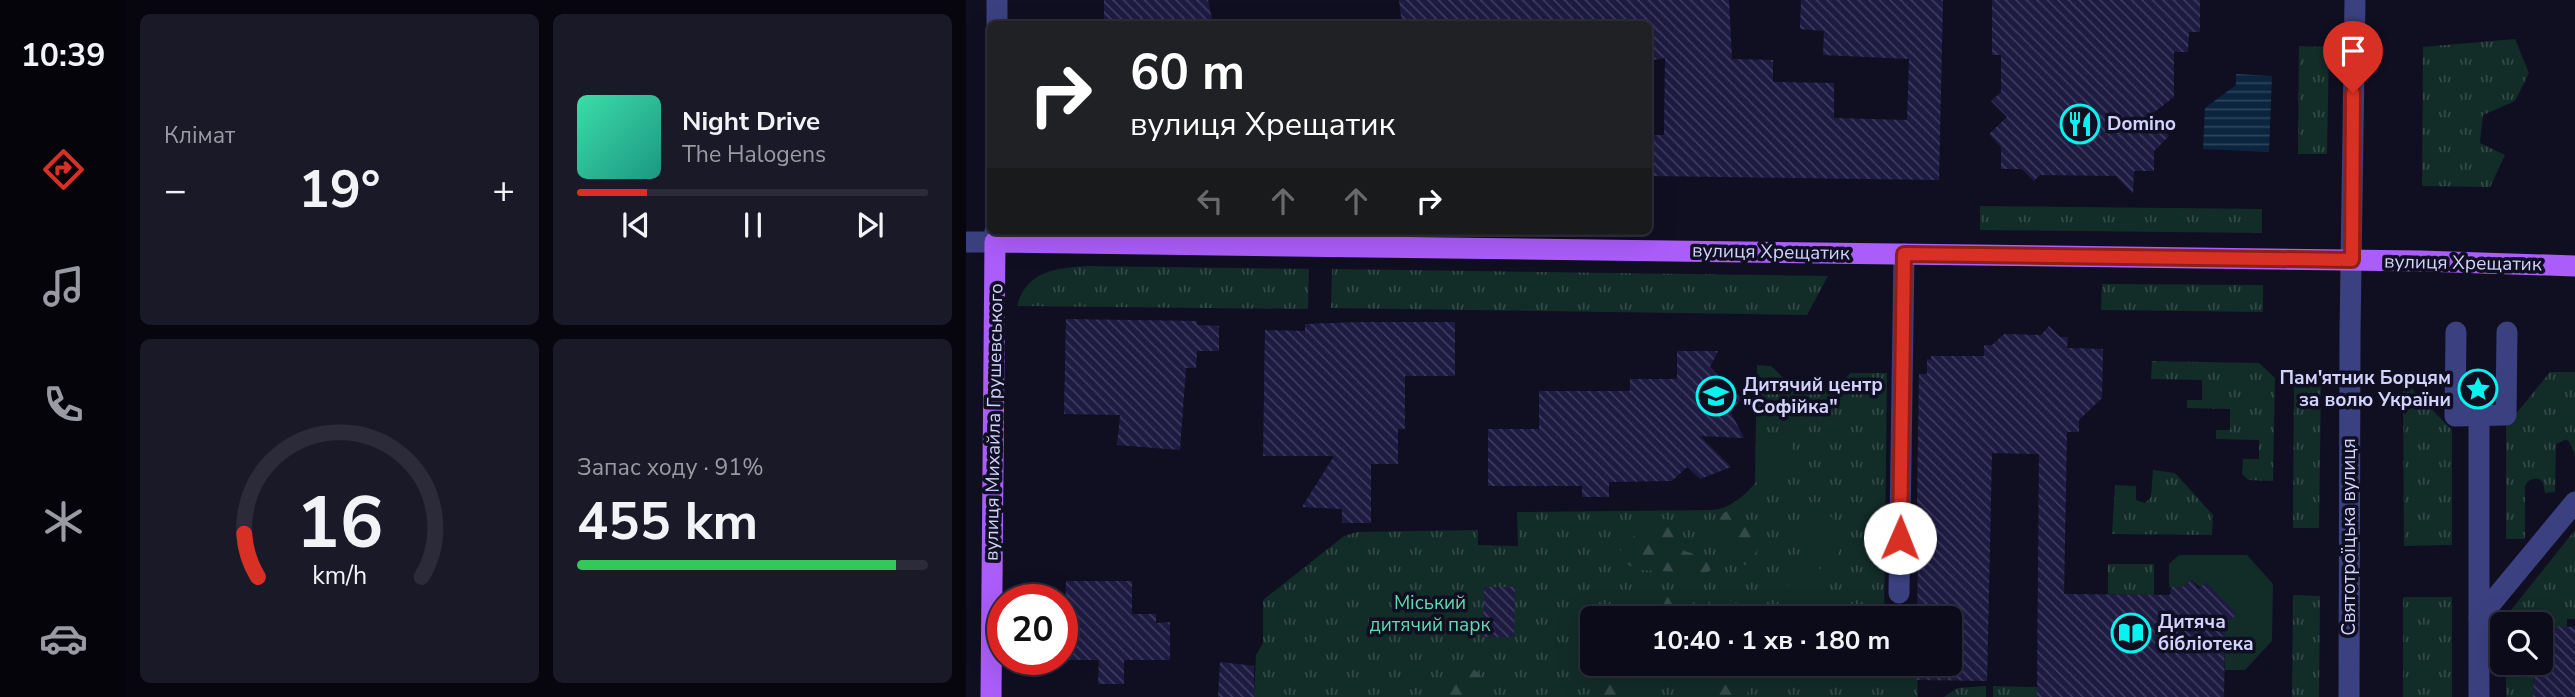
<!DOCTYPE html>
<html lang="uk">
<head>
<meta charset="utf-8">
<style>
  body { margin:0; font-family:"Nunito Sans",sans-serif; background:#1a1927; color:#f1f3f6; height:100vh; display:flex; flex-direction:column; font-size:26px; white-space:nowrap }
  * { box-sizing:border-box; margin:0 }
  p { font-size:23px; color:#9a9ba2 }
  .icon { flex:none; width:38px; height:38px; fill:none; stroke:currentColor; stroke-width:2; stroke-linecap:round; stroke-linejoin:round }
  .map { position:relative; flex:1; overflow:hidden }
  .panel { display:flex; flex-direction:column; gap:14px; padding:14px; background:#07060e; width:840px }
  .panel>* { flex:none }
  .hud { position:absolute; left:21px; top:21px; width:665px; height:214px; border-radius:10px; box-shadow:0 7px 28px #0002,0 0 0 2px #2c2b39; background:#202124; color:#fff; overflow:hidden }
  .tools { position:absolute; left:1524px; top:612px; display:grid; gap:14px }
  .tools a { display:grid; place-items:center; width:63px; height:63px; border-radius:10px; background:#0c0b1a; box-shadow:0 7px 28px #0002,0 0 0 2px #2c2b39; font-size:35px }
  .speed { position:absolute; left:21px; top:584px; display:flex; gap:14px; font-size:35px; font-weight:700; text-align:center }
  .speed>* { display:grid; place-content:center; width:91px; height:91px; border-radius:50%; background:#0c0b1a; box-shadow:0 7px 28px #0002,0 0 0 2px #2c2b39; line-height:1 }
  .speed .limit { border:10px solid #d22; background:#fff; color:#111 }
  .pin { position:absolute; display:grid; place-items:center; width:60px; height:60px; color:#fff; margin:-72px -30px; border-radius:50% 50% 50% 0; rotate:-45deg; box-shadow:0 0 7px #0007 }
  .pin .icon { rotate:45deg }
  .me { position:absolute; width:77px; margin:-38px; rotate:1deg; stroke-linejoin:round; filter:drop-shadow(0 0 5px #0008) }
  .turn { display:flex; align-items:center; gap:24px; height:147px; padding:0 28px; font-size:32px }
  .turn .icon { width:91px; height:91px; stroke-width:2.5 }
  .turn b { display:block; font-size:49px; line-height:60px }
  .lanes { display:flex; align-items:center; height:66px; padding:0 28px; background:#0003; justify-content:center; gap:35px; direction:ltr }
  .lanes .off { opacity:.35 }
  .big { font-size:52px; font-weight:700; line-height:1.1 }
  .panel .card { flex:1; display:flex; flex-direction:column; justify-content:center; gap:10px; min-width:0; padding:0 24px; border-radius:10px; background:#1a1927 }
  .panel .dial { align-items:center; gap:0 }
  .dial svg { height:182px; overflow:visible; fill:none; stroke:#2c2b39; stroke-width:7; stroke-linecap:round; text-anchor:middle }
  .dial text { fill:#f1f3f6; stroke:none }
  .song { display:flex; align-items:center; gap:21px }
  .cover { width:84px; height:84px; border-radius:10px; background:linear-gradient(135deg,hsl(160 70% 55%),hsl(170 70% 35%)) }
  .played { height:7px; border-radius:4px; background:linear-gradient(90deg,#d93025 20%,#2c2b39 20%) }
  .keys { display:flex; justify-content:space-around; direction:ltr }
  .heat { display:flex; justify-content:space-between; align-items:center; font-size:38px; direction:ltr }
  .charge { height:10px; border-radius:5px; background:linear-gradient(90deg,#34c759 91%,#2c2b39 0) }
  .panel .tiles { flex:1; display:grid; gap:14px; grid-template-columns:repeat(2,1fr) }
  .trip { position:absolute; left:614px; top:606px; width:382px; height:70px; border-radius:10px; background:#0c0b1a; box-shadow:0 7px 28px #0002,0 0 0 2px #2c2b39; font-weight:700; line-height:70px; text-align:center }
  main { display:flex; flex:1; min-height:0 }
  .menu { display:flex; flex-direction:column; width:126px; justify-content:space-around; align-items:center; background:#05040a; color:#9a9ba2 }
  .menu .icon { width:49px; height:49px }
  .menu .on { color:#d93025 }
  .menu b { font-size:32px; color:#f1f3f6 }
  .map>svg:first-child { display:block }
  .grass { fill:url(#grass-tufts) }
  .forest { fill:url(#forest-firs) }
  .garden { fill:#122c28 }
  .water { fill:url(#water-rules) }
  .building { fill:url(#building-back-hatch) }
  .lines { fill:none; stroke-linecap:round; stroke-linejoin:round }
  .minor { stroke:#3b4180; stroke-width:21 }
  .major { stroke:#ab5df9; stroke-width:21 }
  .route-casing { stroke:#8d1f18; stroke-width:18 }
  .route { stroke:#d93025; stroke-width:12 }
  .labels { text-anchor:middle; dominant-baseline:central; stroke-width:7; stroke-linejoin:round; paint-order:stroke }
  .poi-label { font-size:19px; font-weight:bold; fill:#d2d2fd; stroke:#100f22; text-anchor:start }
  .street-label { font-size:19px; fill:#d2d2fd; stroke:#100f22 }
  .park-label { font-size:19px; fill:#60dbad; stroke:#100f22 }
</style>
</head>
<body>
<main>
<nav class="menu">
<b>10:39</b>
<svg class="icon on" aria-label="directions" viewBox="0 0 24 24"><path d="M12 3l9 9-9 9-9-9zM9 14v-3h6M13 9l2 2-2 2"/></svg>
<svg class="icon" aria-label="music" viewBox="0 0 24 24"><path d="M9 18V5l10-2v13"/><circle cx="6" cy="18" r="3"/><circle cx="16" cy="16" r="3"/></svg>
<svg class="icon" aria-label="phone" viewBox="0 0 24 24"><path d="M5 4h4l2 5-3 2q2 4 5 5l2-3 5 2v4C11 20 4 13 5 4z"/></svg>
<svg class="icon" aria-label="climate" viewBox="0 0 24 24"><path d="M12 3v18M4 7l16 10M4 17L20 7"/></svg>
<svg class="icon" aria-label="car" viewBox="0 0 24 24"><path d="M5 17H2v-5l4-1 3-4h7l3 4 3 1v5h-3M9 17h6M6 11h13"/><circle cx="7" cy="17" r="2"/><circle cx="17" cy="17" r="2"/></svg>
</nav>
<section class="panel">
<div class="tiles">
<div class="card"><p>Клімат</p>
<div class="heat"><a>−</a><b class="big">19°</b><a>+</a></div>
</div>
<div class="card">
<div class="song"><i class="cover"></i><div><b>Night Drive</b><p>The Halogens</p></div></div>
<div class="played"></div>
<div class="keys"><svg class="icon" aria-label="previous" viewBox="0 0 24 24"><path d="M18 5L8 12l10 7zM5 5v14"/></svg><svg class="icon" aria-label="pause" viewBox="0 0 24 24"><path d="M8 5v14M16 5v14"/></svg><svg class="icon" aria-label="next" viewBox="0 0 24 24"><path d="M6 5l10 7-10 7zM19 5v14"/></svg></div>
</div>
<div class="card dial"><svg viewBox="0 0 100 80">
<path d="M14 69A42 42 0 1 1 86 69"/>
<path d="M14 69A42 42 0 0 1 8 50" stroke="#d93025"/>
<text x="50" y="56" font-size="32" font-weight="700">16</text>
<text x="50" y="72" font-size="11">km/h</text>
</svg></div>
<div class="card"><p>Запас ходу · 91%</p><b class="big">455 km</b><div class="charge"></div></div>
</div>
</section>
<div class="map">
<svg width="1609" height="697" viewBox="0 0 1609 697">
  <defs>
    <pattern id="grass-tufts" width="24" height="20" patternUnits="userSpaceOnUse" patternTransform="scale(1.75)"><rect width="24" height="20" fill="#122c28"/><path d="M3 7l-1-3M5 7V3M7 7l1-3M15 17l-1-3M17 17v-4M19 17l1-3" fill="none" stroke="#344a48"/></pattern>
    <pattern id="forest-firs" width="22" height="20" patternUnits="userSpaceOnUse" patternTransform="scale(1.75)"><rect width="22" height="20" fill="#122c28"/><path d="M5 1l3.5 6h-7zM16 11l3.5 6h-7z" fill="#344a48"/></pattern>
    <pattern id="water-rules" width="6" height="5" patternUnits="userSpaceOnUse" patternTransform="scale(1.75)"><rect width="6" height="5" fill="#0b253f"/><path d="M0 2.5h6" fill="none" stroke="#2e445c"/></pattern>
    <pattern id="building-back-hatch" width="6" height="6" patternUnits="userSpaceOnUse" patternTransform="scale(1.75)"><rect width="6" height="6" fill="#1e1b43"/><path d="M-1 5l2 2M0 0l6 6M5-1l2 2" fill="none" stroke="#3e3b5f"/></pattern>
  </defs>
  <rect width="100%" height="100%" fill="#100f22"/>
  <g class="grass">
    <path d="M1549 39 1563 73 1549 101 1517 115 1514 143 1539 155 1524 187 1456 186 1457 47Z"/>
    <path d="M1333 46 1363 47 1361 154H1332Z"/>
    <path d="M1014 206 1296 209V233L1014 230Z"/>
    <path d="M121 266 343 269 342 309 51 306C60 271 90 268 121 266Z"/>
    <path d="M366 269 862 276 841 315 365 308Z"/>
    <path d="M1136 284 1297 285V312L1135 310Z"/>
    <path d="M1186 361 1293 363 1309 378 1307 481 1282 480 1276 474 1277 459H1293V440L1250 439V430H1264V409L1221 408V400H1236V380L1185 379Z"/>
    <path d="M791 365 805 366 828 388 865 390 885 373H921L918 618H626V663H951L952 697H288L290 655 297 643V600L378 536 391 532 512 530V545L552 546 551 512 746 510C763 509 779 496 789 483Z"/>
    <path d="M1584 372H1609V455L1603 441 1599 440 1590 444 1589 492 1579 493 1577 482 1573 479C1566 478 1562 480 1559 486V539H1540V426Z"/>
    <path d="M1328 382H1355L1353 528H1327Z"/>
    <path d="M1445 388 1486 430V545L1438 546 1437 389Z"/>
    <path d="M1187 470 1209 473 1247 515 1246 535 1146 534 1149 485 1170 486V500L1179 503 1185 497Z"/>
    <path d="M1609 530V619H1601V627L1575 655V625H1540L1541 615Z"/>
    <path d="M1142 564H1188V595L1142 594Z"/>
    <path d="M1327 595 1354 596 1353 697H1326Z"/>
    <rect x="1437" y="597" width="49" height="100"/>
    <path d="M1540 663H1568L1567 697H1540Z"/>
    <path d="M1020 686V697H978L991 688Z"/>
    <path d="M1027 686 1071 687V697H1027Z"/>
  </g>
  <g class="forest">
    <path d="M765 509 774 513 777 521 788 523 791 526 787 539 791 551 780 565 777 564 776 552 766 550V540L751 539 744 530 750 517Z"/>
    <path d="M699 519 706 521 711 526 712 546C723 557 738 551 747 564L744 571 737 573 672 570 655 561 653 553C662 540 683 521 699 519Z"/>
    <path d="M726 593 730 594 732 599C722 608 715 608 702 606 688 611 683 622 670 607L671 600 678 596Z"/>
    <path d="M751 595 780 607 781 618H741L743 600Z"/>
    <path d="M650 663H677C687 678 669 682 670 697H629L631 685 648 683 656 679Z"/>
    <path d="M766 663H786L781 697H732L729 685C739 670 753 674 766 663Z"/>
    <path d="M496 665C513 669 521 679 519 697H482C484 684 480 670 496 665Z"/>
  </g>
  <g class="garden">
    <path d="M790 397 827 399 826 427 790 426Z"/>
    <path d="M790 434 826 435 824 468 789 483Z"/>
    <path d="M837 506 857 507 871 524V571H865L836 540Z"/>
    <path d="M831 555 842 556 864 581V596L847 615 834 614 822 601 823 565Z"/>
    <path d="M1213 555H1281L1307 584 1306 641 1279 670H1259V625L1270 614 1225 580 1217 587H1203V564Z"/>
  </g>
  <path class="water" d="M1270 74 1306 76 1303 152 1237 149 1239 108 1270 85Z"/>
  <g class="building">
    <path d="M138 0H242L247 24H138Z"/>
    <path d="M433 0H763L766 59 807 60V82L868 83V118L941 120 943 59 857 55 858 31 834 29 835 0H977L973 180 685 176V135H698L699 58 682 61V24H436Z"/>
    <path d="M1026 0H1234V32H1223L1222 52H1208V97L1183 116 1203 136 1188 151V171H1168L1167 194 1150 176 1074 175 1068 181 1056 169H1035V147L1023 134 1041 117 1025 101 1035 92V55H1026Z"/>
    <path d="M100 319 231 321V325L253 326V351H231L230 368H220L214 450 151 445 154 415 98 414Z"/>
    <path d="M395 322H489V376H439V429H432V464H405V523H376V509L336 507 368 456H297L299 330 339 331V324Z"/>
    <path d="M1083 326 1094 337H1102L1101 348 1137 349 1136 398 1113 420V432H1101L1098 594 1204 595 1205 587H1217L1225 580 1233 589 1240 582 1271 614 1259 625 1258 697H1071L1073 454 1026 453 1021 681 950 680 951 663H984V618H951L952 564H950L953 374H961V359L965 360V356H1018V345H1026L1038 334 1075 335Z"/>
    <path d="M711 351H752L744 367 776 399 764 411 778 438 734 436 765 467 734 479 721 467 706 481 643 482V497H616V486H522V429H573V391H664V379H711Z"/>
    <path d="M100 581H166V614H190V623L204 622V660H158V684H132L133 660H99Z"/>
    <path d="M518 587H549L548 637H517Z"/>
    <path d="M1577 626 1609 627V697H1567L1568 663H1575Z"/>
    <path d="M254 662 288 666V697H252Z"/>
  </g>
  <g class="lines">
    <g class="minor">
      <path d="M31 24V0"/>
      <path d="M0 242H29V231"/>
      <path d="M1490 332 1489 416 1540 415 1541 332"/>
      <path d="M933 593 938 254"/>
      <path d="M1513 618 1609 502"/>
      <path d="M1383 697 1384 332 1389 0"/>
      <path d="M1513 697V415"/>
    </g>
    <path class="major" d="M25 697 29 242 1455 261 1609 266"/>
  </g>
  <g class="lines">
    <defs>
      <path id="route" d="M934 538 938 254 1386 260 1387 93"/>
    </defs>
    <use href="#route" class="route-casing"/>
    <use href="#route" class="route"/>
  </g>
  <defs>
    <symbol id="restaurant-ring" viewBox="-11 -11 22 22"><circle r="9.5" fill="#100f22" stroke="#08f3ed" stroke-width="1.5"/><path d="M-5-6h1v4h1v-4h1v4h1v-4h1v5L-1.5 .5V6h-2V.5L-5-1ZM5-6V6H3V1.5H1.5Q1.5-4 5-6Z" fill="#08f3ed"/></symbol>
    <symbol id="sight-ring" viewBox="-11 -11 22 22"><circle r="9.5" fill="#100f22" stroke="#08f3ed" stroke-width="1.5"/><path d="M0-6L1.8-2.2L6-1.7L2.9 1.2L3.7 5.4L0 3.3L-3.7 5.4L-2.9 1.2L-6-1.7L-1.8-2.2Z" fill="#08f3ed"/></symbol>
    <symbol id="school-ring" viewBox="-11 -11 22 22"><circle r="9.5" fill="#100f22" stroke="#08f3ed" stroke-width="1.5"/><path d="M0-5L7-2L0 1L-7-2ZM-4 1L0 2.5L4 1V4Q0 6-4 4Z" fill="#08f3ed"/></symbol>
    <symbol id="library-ring" viewBox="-11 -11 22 22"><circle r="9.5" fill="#100f22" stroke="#08f3ed" stroke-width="1.5"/><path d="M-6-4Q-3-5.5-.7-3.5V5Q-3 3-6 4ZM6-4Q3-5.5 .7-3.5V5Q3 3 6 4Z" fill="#08f3ed"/></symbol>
  </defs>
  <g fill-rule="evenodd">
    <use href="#restaurant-ring" x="1092" y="102" width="44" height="44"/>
    <use href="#sight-ring" x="1490" y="367" width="44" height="44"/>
    <use href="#school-ring" x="728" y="374" width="44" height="44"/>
    <use href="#library-ring" x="1143" y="611" width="44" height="44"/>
  </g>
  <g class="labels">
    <g class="poi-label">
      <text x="1141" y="124">Domino</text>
      <text x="1485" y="378" text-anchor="end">Пам'ятник Борцям<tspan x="1485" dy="22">за волю України</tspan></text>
      <text x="777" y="385">Дитячий центр<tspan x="777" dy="22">"Софійка"</tspan></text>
      <text x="1192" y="622">Дитяча<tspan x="1192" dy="22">бібліотека</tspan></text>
    </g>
    <g class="street-label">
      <text transform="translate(805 252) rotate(1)">вулиця Хрещатик</text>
      <text transform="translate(1497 263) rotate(1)">вулиця Хрещатик</text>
      <text transform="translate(28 422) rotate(-89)">вулиця Михайла Грушевського</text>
      <text transform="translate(1383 537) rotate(-90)">Святотроїцька вулиця</text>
    </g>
    <g class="park-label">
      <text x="464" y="603">Міський<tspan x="464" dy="22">дитячий парк</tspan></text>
    </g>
  </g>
</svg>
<div class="tools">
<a><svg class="icon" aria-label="search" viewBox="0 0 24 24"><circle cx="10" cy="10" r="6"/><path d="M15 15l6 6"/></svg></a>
</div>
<div class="speed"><div class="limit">20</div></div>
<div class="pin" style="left:1387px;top:93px;background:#d93025"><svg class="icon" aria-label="arrive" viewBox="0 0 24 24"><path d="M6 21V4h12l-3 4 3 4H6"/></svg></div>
<svg class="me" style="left:934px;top:538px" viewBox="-20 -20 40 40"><circle r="19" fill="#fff"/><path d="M0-13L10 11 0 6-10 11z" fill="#d93025"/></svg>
<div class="trip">10:40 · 1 хв · 180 m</div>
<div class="hud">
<div class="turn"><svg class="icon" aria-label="right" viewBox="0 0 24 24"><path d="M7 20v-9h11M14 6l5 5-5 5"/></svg><div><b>60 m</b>вулиця Хрещатик</div></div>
<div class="lanes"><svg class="icon off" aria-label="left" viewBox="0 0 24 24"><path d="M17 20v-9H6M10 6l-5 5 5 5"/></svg><svg class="icon off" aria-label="ahead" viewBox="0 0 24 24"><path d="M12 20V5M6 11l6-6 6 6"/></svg><svg class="icon off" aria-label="ahead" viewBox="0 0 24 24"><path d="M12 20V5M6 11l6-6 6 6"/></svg><svg class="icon" aria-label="right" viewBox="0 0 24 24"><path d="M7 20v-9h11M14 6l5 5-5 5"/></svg></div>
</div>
</div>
</main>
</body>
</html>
